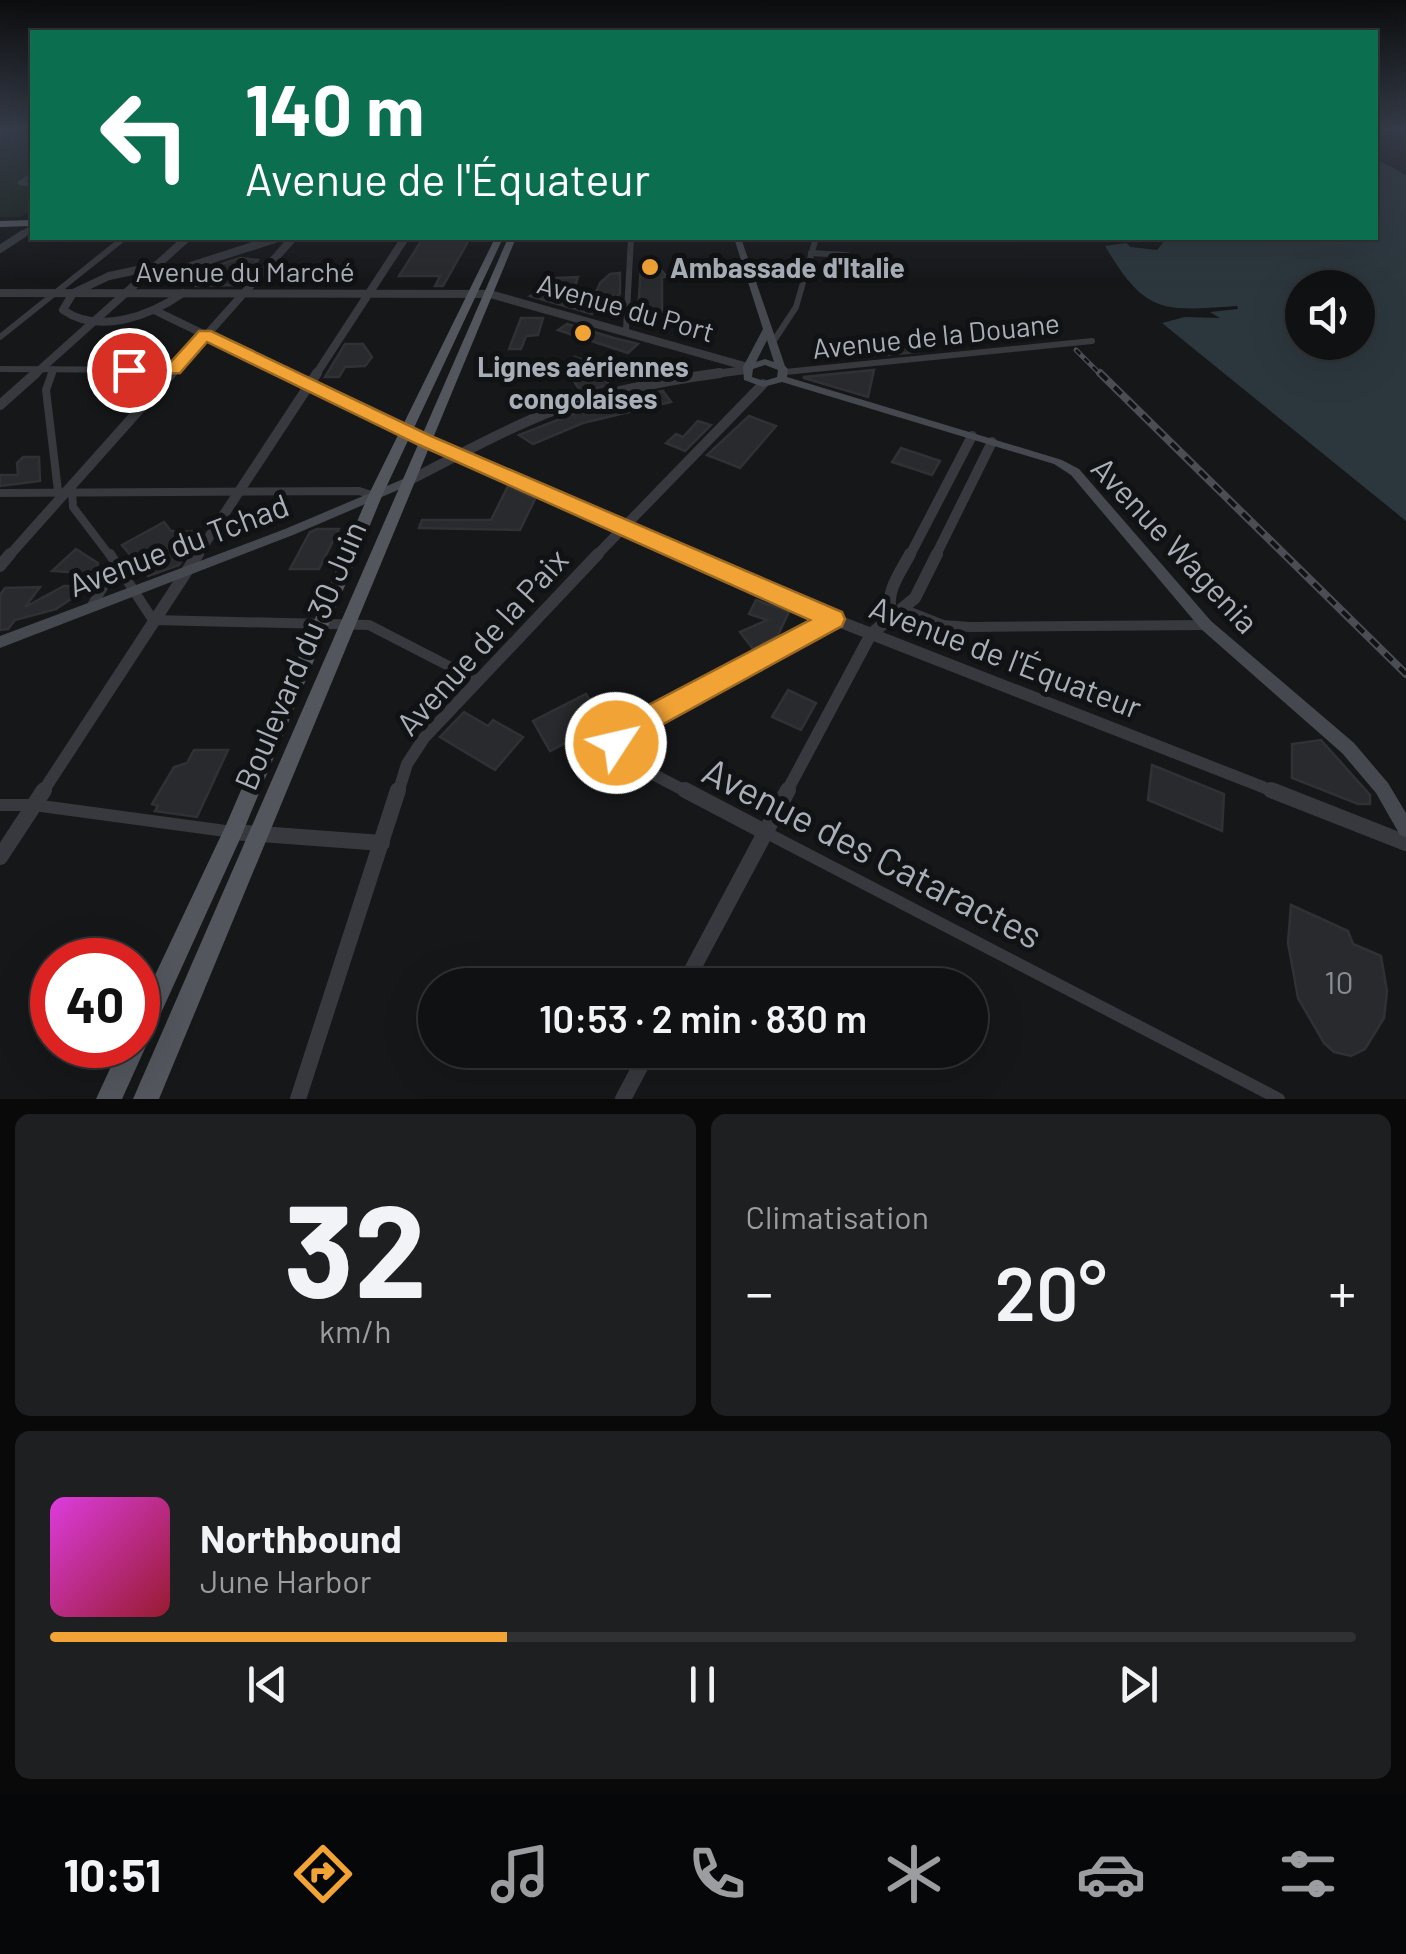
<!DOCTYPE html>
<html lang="fr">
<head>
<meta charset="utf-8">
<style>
  body { margin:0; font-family:Barlow,sans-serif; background:#1e1f21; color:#f1f3f6; height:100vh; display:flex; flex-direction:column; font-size:38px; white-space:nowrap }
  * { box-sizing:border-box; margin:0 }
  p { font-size:32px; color:#9c9da0 }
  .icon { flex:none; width:55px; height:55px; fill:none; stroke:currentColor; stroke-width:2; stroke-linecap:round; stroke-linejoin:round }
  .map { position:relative; height:1099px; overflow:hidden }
  .panel { display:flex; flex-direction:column; gap:15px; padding:15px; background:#09090a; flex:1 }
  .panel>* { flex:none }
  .top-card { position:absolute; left:30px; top:30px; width:1348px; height:210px; border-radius:0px; box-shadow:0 10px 40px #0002,0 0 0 2px #303133; background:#0b6e4f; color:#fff; overflow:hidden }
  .tools { position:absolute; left:1285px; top:270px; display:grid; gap:20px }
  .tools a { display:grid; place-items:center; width:90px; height:90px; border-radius:50%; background:#101113; box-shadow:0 10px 40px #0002,0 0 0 2px #303133; font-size:50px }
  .speed { position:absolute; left:30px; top:938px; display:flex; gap:20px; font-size:50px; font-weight:700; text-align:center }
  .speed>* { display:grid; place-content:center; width:130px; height:130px; border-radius:50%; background:#101113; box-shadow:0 10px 40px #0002,0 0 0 2px #303133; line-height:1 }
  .speed .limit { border:15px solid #d22; background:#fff; color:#111 }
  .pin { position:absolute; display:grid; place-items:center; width:85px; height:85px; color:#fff; margin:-42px; border:5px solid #fff; border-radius:50%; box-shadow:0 2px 10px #0007 }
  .me { position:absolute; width:110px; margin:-55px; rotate:55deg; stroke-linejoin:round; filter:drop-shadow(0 0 8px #0008) }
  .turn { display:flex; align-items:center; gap:35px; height:210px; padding:0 50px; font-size:45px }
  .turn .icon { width:130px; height:130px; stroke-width:2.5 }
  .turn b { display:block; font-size:70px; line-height:85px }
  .big { font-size:75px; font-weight:600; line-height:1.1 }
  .panel .tile { flex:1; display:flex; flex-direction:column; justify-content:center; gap:15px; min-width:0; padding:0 35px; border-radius:15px; background:#1e1f21 }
  .panel .dial { align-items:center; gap:0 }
  .dial b { font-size:130px; line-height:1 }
  .song { display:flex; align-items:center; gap:30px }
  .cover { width:120px; height:120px; border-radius:15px; background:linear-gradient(135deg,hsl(300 70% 55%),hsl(350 70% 35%)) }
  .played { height:10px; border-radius:5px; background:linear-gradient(90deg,#f2a335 35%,#303133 35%) }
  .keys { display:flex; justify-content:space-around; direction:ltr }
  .heat { display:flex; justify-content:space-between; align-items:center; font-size:55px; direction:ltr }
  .panel .tiles { flex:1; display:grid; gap:15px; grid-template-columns:1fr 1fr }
  .tile:last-child { grid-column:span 2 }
  .trip { position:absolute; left:418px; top:968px; width:570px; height:100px; border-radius:50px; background:#101113; box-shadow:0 10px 40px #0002,0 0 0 2px #303133; font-weight:600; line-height:100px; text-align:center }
  .tabs { display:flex; height:160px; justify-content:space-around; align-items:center; background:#060708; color:#9c9da0 }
  .tabs .icon { width:70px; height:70px }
  .tabs .current { color:#f2a335 }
  .tabs b { font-size:45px; color:#f1f3f6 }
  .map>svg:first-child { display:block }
  .green { fill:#1c241d }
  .water { fill:#2c373d; fill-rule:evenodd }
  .building { fill:#292a2d; stroke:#303135; stroke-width:2.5 }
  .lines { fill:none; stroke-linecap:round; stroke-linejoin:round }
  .minor-far4 { stroke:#37393e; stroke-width:5 }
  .minor-far3 { stroke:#37393e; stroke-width:6 }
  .minor-far2 { stroke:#37393e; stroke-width:8 }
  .minor-far1 { stroke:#37393e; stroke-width:10 }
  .minor { stroke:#37393e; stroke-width:12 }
  .tertiary-far4 { stroke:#37393e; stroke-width:6 }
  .tertiary-far3 { stroke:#37393e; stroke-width:8 }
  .tertiary-far2 { stroke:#37393e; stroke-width:10 }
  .tertiary-far1 { stroke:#37393e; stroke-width:12 }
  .tertiary { stroke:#37393e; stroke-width:16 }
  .secondary { fill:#45484e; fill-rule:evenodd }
  .primary { fill:#53565d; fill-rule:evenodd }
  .rail-far1-casing { stroke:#4a4d53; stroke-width:5 }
  .rail-casing { stroke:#4a4d53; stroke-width:8 }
  .rail-far1 { stroke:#111214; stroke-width:2.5; stroke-dasharray:6; stroke-linecap:butt }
  .rail { stroke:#111214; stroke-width:4; stroke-dasharray:10; stroke-linecap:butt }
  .route { fill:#f2a335; stroke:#9d6a22; stroke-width:2.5 }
  .poi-dot { fill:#f2a335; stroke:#111214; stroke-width:4 }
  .labels { text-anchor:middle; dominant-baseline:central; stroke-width:10; stroke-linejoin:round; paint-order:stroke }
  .far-poi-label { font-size:28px; font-weight:bold; fill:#a9afb8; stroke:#111214; text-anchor:start }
  .far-street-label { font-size:28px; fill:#a9afb8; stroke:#111214 }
  .street-label { font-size:32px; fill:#a9afb8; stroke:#111214 }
  .near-number-label { font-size:32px; fill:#888d94 }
  .near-street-label { font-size:38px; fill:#a9afb8; stroke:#111214 }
</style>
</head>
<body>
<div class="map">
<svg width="1406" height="1099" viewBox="0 0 1406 1099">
  <rect width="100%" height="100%" fill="#161719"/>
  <path class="green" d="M0 129H32V173L16 184 32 185V211L20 217H0Z"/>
  <path class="water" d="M1375 158 1406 175V521L1162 323 1185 317 1220 318 1210 312 1238 309 1237 306C1162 311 1146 315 1105 246L1126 243 1131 247 1157 250 1165 240 1103 242 1100 238H1375ZM1302 288H1358V342H1302Z"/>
  <g class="building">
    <path d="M423 238H470L443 286H435L440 276H399Z"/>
    <path d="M240 258 258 260 238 285 195 286 194 273Z"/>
    <path d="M656 264 667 277H662V312H638L641 265Z"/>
    <path d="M620 273V294L592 314 530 296 541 289 549 291 554 278 578 277 572 296 592 302 600 283 610 274Z"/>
    <path d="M521 318H543L538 335 526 336 521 349H509Z"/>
    <path d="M567 324 614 338 638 344 628 353 558 330Z"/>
    <path d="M881 336 885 341 909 338 919 352 875 356 864 338Z"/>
    <path d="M345 344H363L372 357 365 366 345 367 339 377H325Z"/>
    <path d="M575 357 584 360 592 373 601 371 609 385 581 392 564 366Z"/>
    <path d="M874 370 868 397 804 378V377Z"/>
    <path d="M663 391 671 402 583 423 533 444 519 435 591 407Z"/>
    <path d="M749 416 776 426 740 468 707 455Z"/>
    <path d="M698 421 711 425 685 451 666 443 676 434 683 437Z"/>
    <path d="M901 448 940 461 932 475 892 462Z"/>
    <path d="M23 457H39L40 481 0 486V475H18L17 463Z"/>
    <path d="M508 486 535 499 520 530 419 528 422 520H491Z"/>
    <path d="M164 522 171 531 202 532 179 565 148 576 122 545Z"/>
    <path d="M317 529H339L319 569H290L310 532Z"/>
    <path d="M76 549 98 563 96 574 52 571Z"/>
    <path d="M64 586H90L56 609 15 620 8 629 0 630V595L5 588 40 587 25 607Z"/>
    <path d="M756 600 789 612 778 635 753 649 740 632 767 620 749 614Z"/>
    <path d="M788 690 816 703 801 730 772 717Z"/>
    <path d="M586 694 604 723 550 751 533 721Z"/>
    <path d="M464 712 488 726 493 720 523 737 495 770 440 737Z"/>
    <path d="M1321 740 1370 795V804H1358L1292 778V744Z"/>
    <path d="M194 750H228L197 817 155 811 158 806 152 804 174 767 187 763Z"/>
    <path d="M1152 765 1224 794 1222 831 1148 800Z"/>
    <path d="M1291 905 1348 931 1353 944 1381 956 1387 991 1384 1018 1365 1049 1351 1056 1334 1052 1324 1043 1298 998 1288 943Z"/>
  </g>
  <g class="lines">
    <path class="minor-far4" d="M32 175 20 183 32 184"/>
    <g class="minor-far3">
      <path d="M811 253 847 255"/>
      <path d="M626 330 631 238"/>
      <path d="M0 337 124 238"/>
      <path d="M773 342 796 307 816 238"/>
      <path d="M0 369 174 370"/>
      <path d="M785 372 1092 341"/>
      <path d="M51 376 53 369"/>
    </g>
    <g class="minor-far2">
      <path d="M52 373 46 390 58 491"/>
      <path d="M72 491 73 507 111 557"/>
      <path d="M0 493 359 491 375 496"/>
    </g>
    <g class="minor-far1">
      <path d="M110 554 153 620 369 625 476 680"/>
      <path d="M91 607 117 564"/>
      <path d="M905 610 943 625 970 627 1206 625"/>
    </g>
    <g class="minor">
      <path d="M0 805H34L233 832"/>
      <path d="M763 831 1279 1099"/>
    </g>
    <path class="tertiary-far4" d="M19 237 32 228"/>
    <g class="tertiary-far3">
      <path d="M0 249 23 234"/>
      <path d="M0 293 490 294 748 367"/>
      <path d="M183 293C150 316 99 335 63 310L73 293 109 276 142 269 175 271 278 238"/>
      <path d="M154 310 290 376"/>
      <path d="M33 376 187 238"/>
      <path d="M170 376 293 238"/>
      <path d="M315 376 405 238"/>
      <path d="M701 376 745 370"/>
    </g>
    <g class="tertiary-far2">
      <path d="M285 373 424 440 691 557"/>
      <path d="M0 405 36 373"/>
      <path d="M408 481C454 458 499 432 547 413 602 392 661 381 720 373"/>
      <path d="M8 557 172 373"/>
      <path d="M196 557 317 373"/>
      <path d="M595 557 763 384"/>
      <path d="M909 557 972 436"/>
      <path d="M935 557 992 442"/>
    </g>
    <g class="tertiary-far1">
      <path d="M685 554 833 619 1278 793"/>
      <path d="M0 566 10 554"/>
      <path d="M892 614C884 593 900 573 910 554"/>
      <path d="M42 793 198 554"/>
      <path d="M398 793 407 764 424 738 598 554"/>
      <path d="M689 793 626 760 614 748 619 737 833 619"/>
      <path d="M786 793 871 634 915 598 937 554"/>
    </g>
    <g class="tertiary">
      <path d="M685 790 763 831"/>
      <path d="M1271 790 1406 843"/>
      <path d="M233 832 382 843"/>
      <path d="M0 857 44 790"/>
      <path d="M684 985 788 790"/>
      <path d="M298 1099 398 790"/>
      <path d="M623 1099 649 1050"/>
    </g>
    <g class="secondary">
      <path d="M734 238H741L785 366 788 369 787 377 1062 460 1079 469 1211 621 1354 743 1388 783 1406 813V837L1400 835 1376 793 1342 753 1201 629 1071 475 1054 464 782 382 763 387 744 380 743 367 763 329ZM767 340 774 362 765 359 756 362ZM765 365 778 370 777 377 764 381 752 377 753 369Z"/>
      <path d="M408 477 414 481 412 484 293 535 0 648V636L285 529Z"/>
    </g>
    <g class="primary">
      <path d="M32 220V226L0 227V221Z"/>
      <path d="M495 238H503L382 496 240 839 122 1099H96L121 1045H138V1011L226 825 368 496Z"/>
      <path d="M508 238H516L159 1099H133Z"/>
    </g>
    <defs>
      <path id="rail-far1" d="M1076 350 1102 376"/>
      <path id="rail" d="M1100 373 1406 674"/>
    </defs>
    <use href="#rail-far1" class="rail-far1-casing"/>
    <use href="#rail" class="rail-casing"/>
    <use href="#rail-far1" class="rail-far1"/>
    <use href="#rail" class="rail"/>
  </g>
  <linearGradient id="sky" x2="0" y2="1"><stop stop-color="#0c0d0e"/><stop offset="0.46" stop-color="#363c49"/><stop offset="1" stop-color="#363c49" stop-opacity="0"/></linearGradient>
  <rect width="1406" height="282" fill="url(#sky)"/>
  <path class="route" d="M199 331H211L431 436 842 612 845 619 842 626 638 738 627 752 616 755 606 752 602 743 618 721 810 620 417 444 207 342 180 373 129 375 121 370 129 364H169Z"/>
  <g class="poi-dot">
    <circle cx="650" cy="267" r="10"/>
    <circle cx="583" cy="333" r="10"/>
  </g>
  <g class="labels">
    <g class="far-poi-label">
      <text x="670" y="267">Ambassade d'Italie</text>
      <text x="583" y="366" text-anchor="middle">Lignes aériennes<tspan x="583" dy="32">congolaises</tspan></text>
    </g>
    <g class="far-street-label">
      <text x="245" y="271">Avenue du Marché</text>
      <text transform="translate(626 307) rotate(16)">Avenue du Port</text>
      <text transform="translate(936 335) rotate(-6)">Avenue de la Douane</text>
    </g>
    <g class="street-label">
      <text transform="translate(178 544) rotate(-21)">Avenue du Tchad</text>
      <text transform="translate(1176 544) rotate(47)">Avenue Wagenia</text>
      <text transform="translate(481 641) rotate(-48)">Avenue de la Paix</text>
      <text transform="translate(299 655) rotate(-67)">Boulevard du 30 Juin</text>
      <text transform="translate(1006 656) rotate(21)">Avenue de l'Équateur</text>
    </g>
    <g class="near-number-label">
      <text x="1339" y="981">10</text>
    </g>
    <g class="near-street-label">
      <text transform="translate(873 852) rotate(27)">Avenue des Cataractes</text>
    </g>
  </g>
</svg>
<div class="tools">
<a><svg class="icon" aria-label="sound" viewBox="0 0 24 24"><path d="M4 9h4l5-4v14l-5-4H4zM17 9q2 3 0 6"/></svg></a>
</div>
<div class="speed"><div class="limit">40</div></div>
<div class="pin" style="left:129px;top:370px;background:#d93025"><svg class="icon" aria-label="arrive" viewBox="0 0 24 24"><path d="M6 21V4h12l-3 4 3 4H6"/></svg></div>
<svg class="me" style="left:616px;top:743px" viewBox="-20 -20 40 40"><circle r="17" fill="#f2a335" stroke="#fff" stroke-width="3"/><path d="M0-11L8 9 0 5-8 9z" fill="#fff"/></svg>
<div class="trip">10:53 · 2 min · 830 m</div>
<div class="top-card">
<div class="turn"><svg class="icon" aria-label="left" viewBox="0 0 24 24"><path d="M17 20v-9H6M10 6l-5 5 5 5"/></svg><div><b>140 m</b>Avenue de l'Équateur</div></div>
</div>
</div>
<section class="panel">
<div class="tiles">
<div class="tile dial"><b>32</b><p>km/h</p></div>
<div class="tile"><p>Climatisation</p>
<div class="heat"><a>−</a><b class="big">20°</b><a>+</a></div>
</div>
<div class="tile">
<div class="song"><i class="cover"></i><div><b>Northbound</b><p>June Harbor</p></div></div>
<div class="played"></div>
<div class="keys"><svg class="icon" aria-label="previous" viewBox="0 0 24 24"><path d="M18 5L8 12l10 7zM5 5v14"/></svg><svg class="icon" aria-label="pause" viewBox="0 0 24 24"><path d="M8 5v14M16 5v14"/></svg><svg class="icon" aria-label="next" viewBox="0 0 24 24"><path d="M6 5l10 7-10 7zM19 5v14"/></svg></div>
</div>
</div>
</section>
<nav class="tabs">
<b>10:51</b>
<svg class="icon current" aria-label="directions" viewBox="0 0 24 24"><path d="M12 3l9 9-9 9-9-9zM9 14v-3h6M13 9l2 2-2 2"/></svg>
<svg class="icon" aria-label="music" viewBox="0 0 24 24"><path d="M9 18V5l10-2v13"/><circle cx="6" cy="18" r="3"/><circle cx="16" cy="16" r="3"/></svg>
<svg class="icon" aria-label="phone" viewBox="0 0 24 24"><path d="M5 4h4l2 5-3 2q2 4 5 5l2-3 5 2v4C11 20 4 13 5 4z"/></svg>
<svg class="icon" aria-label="climate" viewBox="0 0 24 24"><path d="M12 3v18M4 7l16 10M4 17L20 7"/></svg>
<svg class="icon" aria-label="car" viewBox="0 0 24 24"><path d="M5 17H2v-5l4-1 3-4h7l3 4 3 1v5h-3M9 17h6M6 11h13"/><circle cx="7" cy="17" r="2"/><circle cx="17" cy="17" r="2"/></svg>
<svg class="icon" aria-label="filters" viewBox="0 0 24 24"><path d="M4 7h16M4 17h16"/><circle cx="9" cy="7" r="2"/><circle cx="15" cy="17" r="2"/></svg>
</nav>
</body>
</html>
